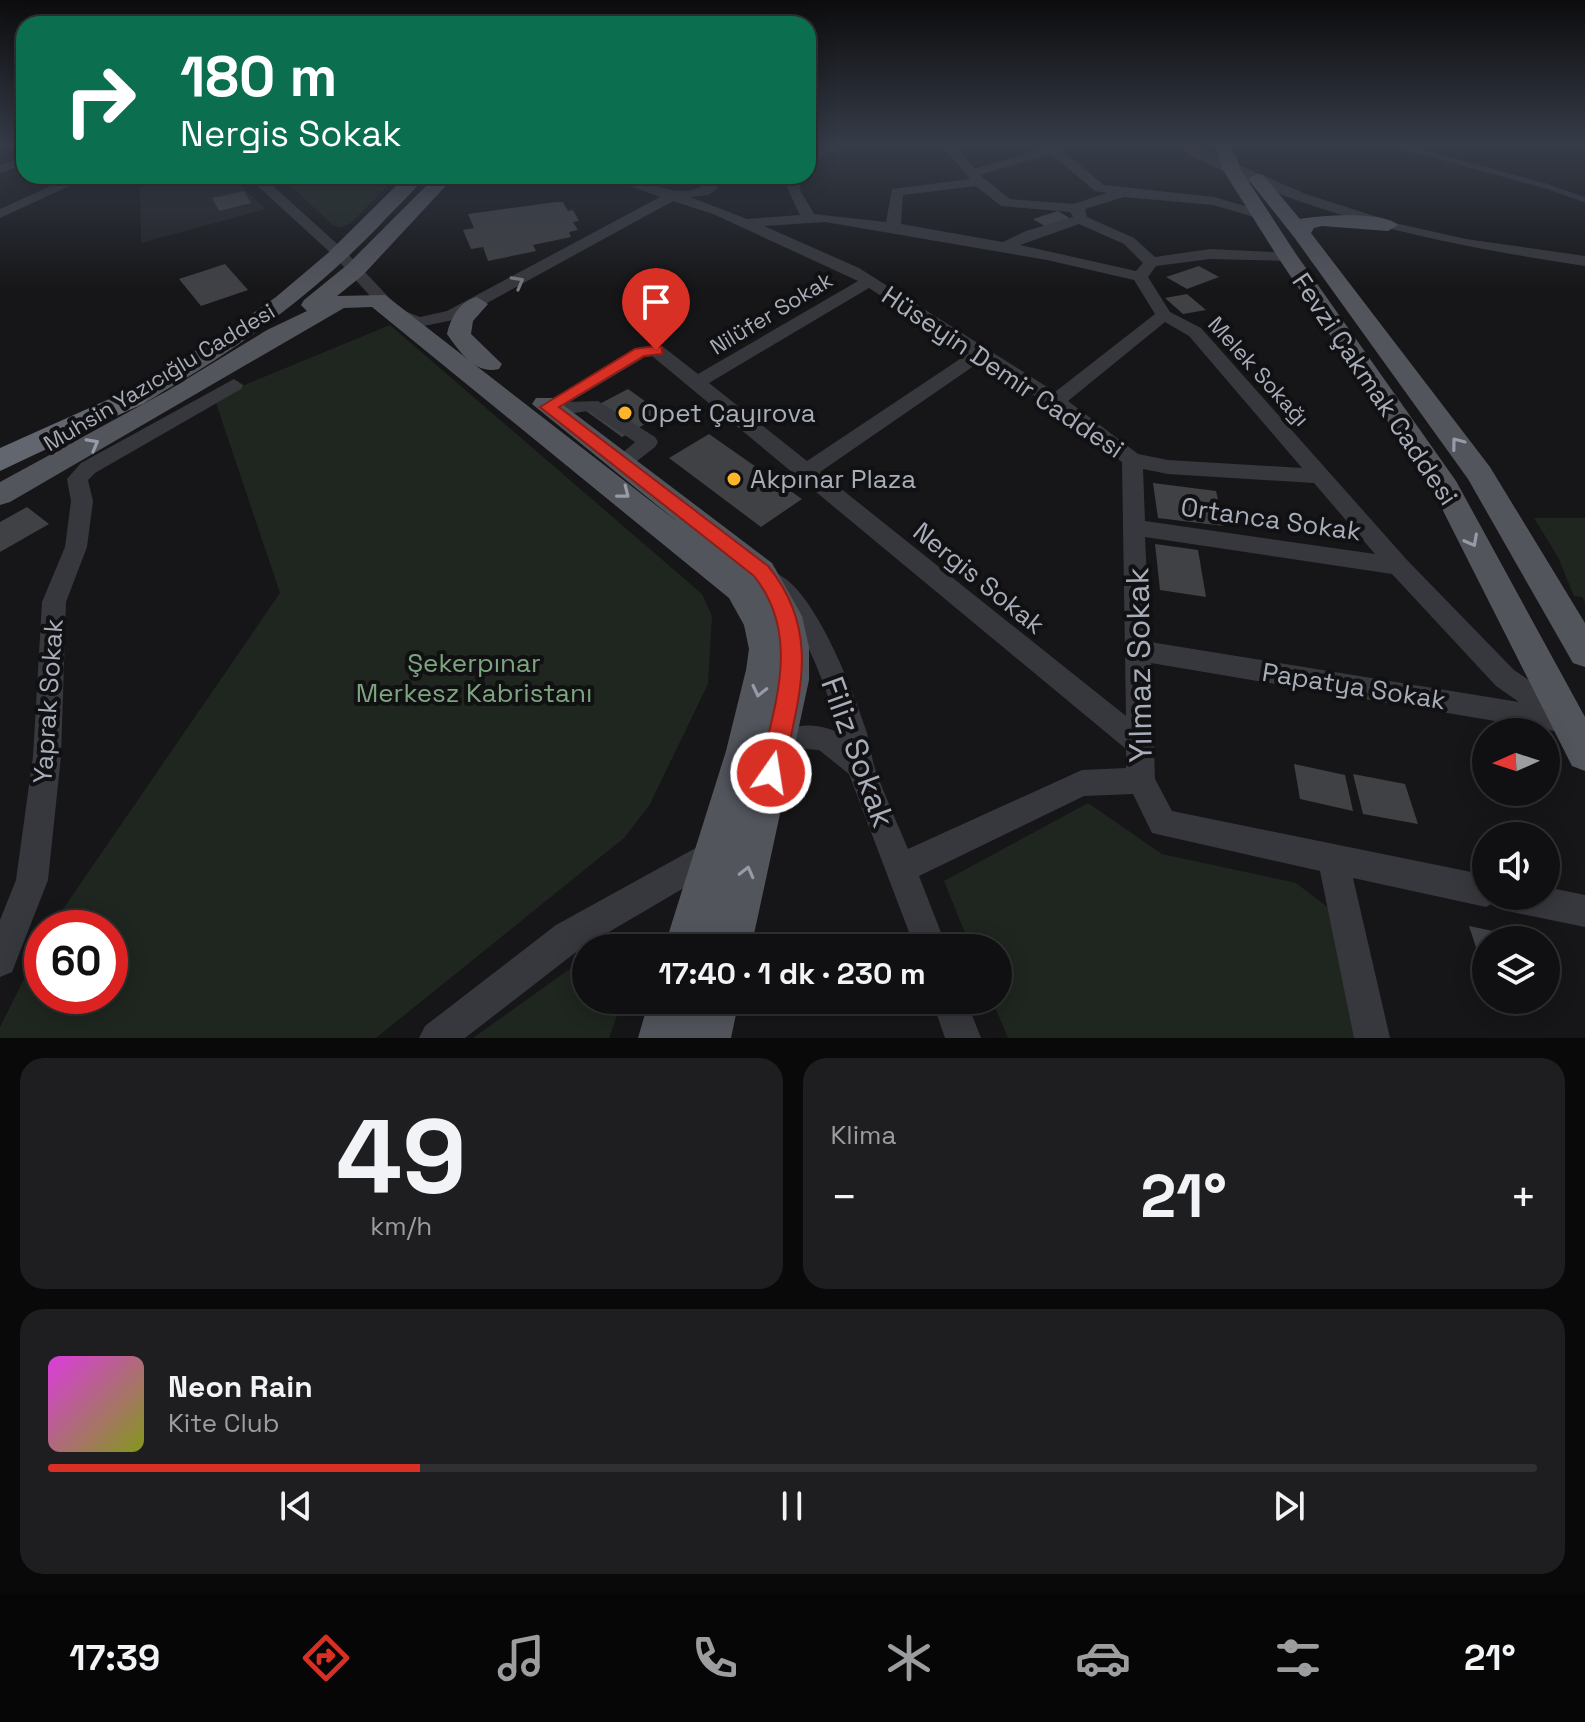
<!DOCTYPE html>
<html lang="tr">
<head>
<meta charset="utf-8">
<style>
  body { margin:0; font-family:"Space Grotesk",sans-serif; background:#1e1e20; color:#f1f3f6; height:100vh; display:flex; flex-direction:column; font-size:30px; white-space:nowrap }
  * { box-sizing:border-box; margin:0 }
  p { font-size:26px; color:#9c9d9f }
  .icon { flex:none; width:44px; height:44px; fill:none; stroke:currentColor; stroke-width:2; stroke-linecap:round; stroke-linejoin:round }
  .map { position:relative; height:1038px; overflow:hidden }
  .side { display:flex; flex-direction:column; gap:20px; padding:20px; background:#09090a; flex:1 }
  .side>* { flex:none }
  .top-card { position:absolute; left:16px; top:16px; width:800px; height:168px; border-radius:24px; box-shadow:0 4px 20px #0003,0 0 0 2px #303032; background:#0b6e4f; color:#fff; overflow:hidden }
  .needle { width:52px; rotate:267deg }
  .buttons { position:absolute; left:1472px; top:718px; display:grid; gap:16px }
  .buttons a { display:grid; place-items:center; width:88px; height:88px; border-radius:50%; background:#101012; box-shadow:0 4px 20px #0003,0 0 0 2px #303032; font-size:40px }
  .speed { position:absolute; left:24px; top:910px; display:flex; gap:16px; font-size:40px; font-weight:700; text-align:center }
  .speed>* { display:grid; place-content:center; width:104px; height:104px; border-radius:50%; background:#101012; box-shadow:0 4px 20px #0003,0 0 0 2px #303032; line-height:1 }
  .speed .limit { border:12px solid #d22; background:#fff; color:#111 }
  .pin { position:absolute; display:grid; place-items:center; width:68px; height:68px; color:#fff; margin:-82px -34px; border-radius:50% 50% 50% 0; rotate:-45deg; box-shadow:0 0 8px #0007 }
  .pin .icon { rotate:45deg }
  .me { position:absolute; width:88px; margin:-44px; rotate:13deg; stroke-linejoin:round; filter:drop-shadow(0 0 6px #0008) }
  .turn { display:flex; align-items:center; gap:28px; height:168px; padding:0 32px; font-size:36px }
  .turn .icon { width:104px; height:104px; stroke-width:2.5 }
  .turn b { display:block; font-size:56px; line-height:68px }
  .big { font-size:60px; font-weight:800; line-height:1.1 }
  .side .tile { flex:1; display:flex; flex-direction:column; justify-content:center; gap:12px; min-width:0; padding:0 28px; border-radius:24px; background:#1e1e20 }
  .side .dial { align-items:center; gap:0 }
  .dial b { font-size:104px; line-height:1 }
  .song { display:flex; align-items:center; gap:24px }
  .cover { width:96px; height:96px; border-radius:12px; background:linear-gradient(135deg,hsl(300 70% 55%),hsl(70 70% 35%)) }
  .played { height:8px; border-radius:4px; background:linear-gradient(90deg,#d93025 25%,#303032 25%) }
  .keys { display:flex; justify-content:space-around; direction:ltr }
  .heat { display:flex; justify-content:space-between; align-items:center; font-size:44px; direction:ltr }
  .side .tiles { flex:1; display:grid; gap:20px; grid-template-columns:1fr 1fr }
  .tile:last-child { grid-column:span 2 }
  .trip { position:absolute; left:572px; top:934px; width:440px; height:80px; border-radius:40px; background:#101012; box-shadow:0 4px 20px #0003,0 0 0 2px #303032; font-weight:800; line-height:80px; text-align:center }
  .tab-bar { display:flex; height:128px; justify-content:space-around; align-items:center; background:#060607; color:#9c9d9f }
  .tab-bar .icon { width:56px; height:56px }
  .tab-bar .selected { color:#d93025 }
  .tab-bar b { font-size:36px; color:#f1f3f6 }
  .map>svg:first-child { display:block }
  .built { fill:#222225 }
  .green { fill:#1e261f }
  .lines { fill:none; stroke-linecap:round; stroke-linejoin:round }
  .stream { stroke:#2b353d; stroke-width:5 }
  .building { fill:#404145 }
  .minor { fill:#37383d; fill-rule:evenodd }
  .major { fill:#53555d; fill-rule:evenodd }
  .highway { fill:#62666f; fill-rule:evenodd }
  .oneway { stroke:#757881 }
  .oneway2 { stroke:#969ba7 }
  .route { fill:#d93025; stroke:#8d1f18; stroke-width:2 }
  .poi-dot { fill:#fdb629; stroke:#111113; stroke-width:3 }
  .labels { text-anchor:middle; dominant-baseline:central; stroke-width:8; stroke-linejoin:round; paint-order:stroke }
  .far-street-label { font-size:22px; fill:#a7adb9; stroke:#111113 }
  .street-label { font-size:26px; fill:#a7adb9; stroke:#111113 }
  .poi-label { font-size:26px; fill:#a7adb9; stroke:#111113; text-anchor:start }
  .park-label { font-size:26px; fill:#7da57f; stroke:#111113 }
  .near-street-label { font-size:32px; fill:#a7adb9; stroke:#111113 }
</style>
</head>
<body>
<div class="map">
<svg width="1585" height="1038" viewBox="0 0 1585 1038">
  <rect width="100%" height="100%" fill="#161618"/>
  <path class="built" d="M140 176H231L266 209 141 243Z"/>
  <g class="green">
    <path d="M280 176H397L351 223 340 228 333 225Z"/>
    <path d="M390 325 702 594 712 616 708 684 649 806 624 838 376 1038H0V1027L42 943V996H110V928H50L280 593 216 403 232 390Z"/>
    <path d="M1534 518H1585V602L1582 597 1574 596 1558 557Z"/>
    <path d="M1088 803 1162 854 1296 883 1347 922 1362 1038H1008L992 1000H998V948H971L944 881Z"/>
    <path d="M586 964V1000H618L619 1010 609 1038H473L575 965Z"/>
  </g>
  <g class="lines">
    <path class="stream" d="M1392 144 1546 186 1585 200"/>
  </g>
  <g class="building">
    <path d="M244 191 251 203 219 211 212 198Z"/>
    <path d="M556 202H563L568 211 573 210 579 221 573 222 578 230 569 232 571 237 533 245 536 251 488 261 483 247 471 249 463 230 474 228 468 214Z"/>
    <path d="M1058 211 1071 219 1046 227 1033 219Z"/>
    <path d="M225 264 248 290 201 306 179 279Z"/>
    <path d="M1199 266 1219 277 1187 289 1166 277Z"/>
    <path d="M1187 294 1206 310 1183 314 1165 298Z"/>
    <path d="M628 389 663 414 622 437 586 411Z"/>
    <path d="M709 434 802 499 761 527 669 458Z"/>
    <path d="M1153 483 1216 491 1224 526 1158 518Z"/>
    <path d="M27 507 49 524 0 552V522Z"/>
    <path d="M1155 544 1198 550 1206 597 1160 590Z"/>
    <path d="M1294 764 1345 775 1353 811 1300 799Z"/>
    <path d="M1353 774 1405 784 1418 824 1363 814Z"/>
    <path d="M1469 926 1531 939V940H1486L1485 975Z"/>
  </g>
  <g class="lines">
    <g class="minor">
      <path d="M836 144H858L822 156 808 169V157L814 150Z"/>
      <path d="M941 144H954L975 169 1044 148 1040 144H1054L1104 185 1214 197 1266 212 1268 215 1261 219 1213 205 1124 197 1085 209 1087 217 1134 238 1155 257 1210 249 1292 253V259L1287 261 1210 259 1156 266 1148 277 1170 312 1201 328 1407 560 1514 670 1574 710 1578 718 1574 726 1560 732 1151 663 1155 779 1172 811 1486 875V896H1546V887L1585 895V927L1512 912 1501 907 1498 900 1486 907 1353 878 1390 1038H1354L1320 871 1152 833 1133 794 1084 796 919 876 947 948H915L849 774 819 750 803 749 778 756 768 753 764 744 768 735C794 725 813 721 839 733 832 700 803 626 781 601 774 592 764 589 758 579L762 573C804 559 855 695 865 727 870 741 871 756 875 769 885 796 897 823 908 849L1082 770 1126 768V749L652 356 645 357 570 402 598 401 655 437 658 442 655 447 628 468H614L611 463 635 442 588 411 553 416 538 407 640 347 662 346 698 374 858 281 713 214 673 201 458 319 419 327 389 317 335 257 247 176H262L345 251 400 309 420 317 447 311 660 197 602 176C609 176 616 175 622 176 650 180 678 202 705 184V176H719L717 189 708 195 690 197 747 219 800 215 785 183 791 176H805L799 188 814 214 886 222 892 189 970 179ZM1051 154 1095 191 1107 193 1073 204 1010 199 980 175ZM976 186 1001 206 1070 212 1073 217 1026 231 1003 242 901 224 903 195ZM825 222 1047 260 1134 280 1155 314 1055 392 859 268 764 226ZM1079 224 1124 244 1143 263 1136 271 1020 245ZM869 288 969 353 807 461 709 383ZM1165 322 1189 336 1302 468 1168 460 1138 454 1068 401ZM981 361 1049 405 1122 462 1126 716 820 472ZM1143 469 1168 474 1314 483 1375 554 1145 521ZM1145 537 1392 574 1496 686 1519 702 1150 642Z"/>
      <path d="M1174 144H1190L1306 194 1399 224 1466 239 1585 256V266C1467 248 1355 227 1245 180 1223 170 1193 160 1174 144Z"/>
      <path d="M24 157V165L0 173V165Z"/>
      <path d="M73 176H91L0 218V209Z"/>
      <path d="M234 379 243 385 241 389 95 473 88 480 93 501 87 547 66 602 61 756 48 880 12 972 0 977V920L16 880 33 756 42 602 65 547 71 501 67 479 81 463Z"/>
      <path d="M712 839 723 843 727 854 723 865 580 949 465 1038H419L425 1026 556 925Z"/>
      <path d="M932 1000H966L981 1038H945Z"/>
    </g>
    <g class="major">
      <path d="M1214 144H1231L1241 170 1296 254 1456 481 1585 717V771L1572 766 1429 483 1277 256 1223 170Z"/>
      <path d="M1257 174 1263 175 1300 219C1320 215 1384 211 1398 225L1388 231 1322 226 1314 228 1311 233 1490 467 1585 623V667L1573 663 1468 479 1294 237 1248 179Z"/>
      <path d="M406 176H425C412 194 394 209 379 226 317 290 248 342 171 387 153 397 131 416 110 411L106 405 110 399 216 339 276 297 328 253Z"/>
      <path d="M436 176H455L363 275 337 296 385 295 679 523 532 404 536 398H554L772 563 802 616 809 647V680L751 948H664L726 751 746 670 749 649 744 625 729 598 372 307 344 308 10 502 0 505V482L167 391 267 330 307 311 301 305 304 300 347 265Z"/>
      <path d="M477 297 488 304 473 321 471 334 502 364 499 369C475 375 459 351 447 334 451 317 459 302 477 297Z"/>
      <path d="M649 1000H739L731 1038H638Z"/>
    </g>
    <path class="highway" d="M134 388 144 391 149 397 144 403 0 471V448Z"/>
  </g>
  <defs><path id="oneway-chevron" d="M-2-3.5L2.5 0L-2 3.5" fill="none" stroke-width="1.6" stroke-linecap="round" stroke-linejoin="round" transform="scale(2)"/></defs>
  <use class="oneway" href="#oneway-chevron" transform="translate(518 282) rotate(-29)"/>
  <g class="oneway2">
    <use href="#oneway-chevron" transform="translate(1457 443) rotate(-127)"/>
    <use href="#oneway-chevron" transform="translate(93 444) rotate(-29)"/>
    <use href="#oneway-chevron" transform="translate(624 493) rotate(38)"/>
    <use href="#oneway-chevron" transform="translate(1472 541) rotate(62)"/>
    <use href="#oneway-chevron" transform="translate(759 691) rotate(103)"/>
    <use href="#oneway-chevron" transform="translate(747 872) rotate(-76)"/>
  </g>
  <linearGradient id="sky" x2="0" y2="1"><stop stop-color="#0c0c0d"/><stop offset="0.5" stop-color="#363c48"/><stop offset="1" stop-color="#363c48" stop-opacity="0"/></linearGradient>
  <rect width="1585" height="290" fill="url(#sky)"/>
  <path class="route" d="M656 346 662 347V354L644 356 559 407 768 566C823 633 798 698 783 773L780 781 771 784 763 781 759 773C774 707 802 636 754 576L540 407 635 349Z"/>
  <g class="poi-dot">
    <circle cx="625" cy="413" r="8"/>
    <circle cx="734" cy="479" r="8"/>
  </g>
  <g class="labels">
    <g class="far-street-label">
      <text transform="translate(771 313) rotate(-31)">Nilüfer Sokak</text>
      <text transform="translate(1259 371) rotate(48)">Melek Sokağı</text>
      <text transform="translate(159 377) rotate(-31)">Muhsin Yazıcığlu Caddesi</text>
    </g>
    <g class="street-label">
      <text transform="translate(1003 372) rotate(34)">Hüseyin Demir Caddesi</text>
      <text transform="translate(1375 389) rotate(56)">Fevzi Çakmak Caddesi</text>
      <text transform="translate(1271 519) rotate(8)">Ortanca Sokak</text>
      <text transform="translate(979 578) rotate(39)">Nergis Sokak</text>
      <text transform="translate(1354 686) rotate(9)">Papatya Sokak</text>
      <text transform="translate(48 701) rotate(-86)">Yaprak Sokak</text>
    </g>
    <g class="poi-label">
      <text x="641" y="413">Opet Çayırova</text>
      <text x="750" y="479">Akpınar Plaza</text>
    </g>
    <g class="park-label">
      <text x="474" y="663">Şekerpınar<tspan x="474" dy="30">Merkesz Kabristanı</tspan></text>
    </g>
    <g class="near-street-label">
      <text transform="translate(1139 665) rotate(-91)">Yılmaz Sokak</text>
      <text transform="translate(858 752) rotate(70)">Filiz Sokak</text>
    </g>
  </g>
</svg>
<div class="buttons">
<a><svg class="needle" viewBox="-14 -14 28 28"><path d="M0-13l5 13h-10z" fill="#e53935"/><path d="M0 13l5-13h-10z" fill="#9c9d9f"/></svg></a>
<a><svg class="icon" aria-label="sound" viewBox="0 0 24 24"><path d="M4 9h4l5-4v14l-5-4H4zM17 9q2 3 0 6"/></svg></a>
<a><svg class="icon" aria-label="layers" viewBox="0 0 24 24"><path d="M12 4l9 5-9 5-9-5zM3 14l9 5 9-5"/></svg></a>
</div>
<div class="speed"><div class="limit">60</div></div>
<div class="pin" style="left:656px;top:350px;background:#d93025"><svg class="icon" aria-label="arrive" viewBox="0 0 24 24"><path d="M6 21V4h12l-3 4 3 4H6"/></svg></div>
<svg class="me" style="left:771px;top:773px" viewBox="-20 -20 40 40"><circle r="17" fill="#d93025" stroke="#fff" stroke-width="3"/><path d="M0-11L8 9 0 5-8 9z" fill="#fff"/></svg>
<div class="trip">17:40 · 1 dk · 230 m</div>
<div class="top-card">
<div class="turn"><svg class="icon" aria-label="right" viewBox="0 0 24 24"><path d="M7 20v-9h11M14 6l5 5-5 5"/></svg><div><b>180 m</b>Nergis Sokak</div></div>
</div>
</div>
<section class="side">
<div class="tiles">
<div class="tile dial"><b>49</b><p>km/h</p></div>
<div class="tile"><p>Klima</p>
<div class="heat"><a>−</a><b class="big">21°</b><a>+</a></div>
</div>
<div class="tile">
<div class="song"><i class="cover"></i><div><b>Neon Rain</b><p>Kite Club</p></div></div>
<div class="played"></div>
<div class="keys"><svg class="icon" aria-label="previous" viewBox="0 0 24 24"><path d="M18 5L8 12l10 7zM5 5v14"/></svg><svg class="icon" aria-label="pause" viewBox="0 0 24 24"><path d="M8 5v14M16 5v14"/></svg><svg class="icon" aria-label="next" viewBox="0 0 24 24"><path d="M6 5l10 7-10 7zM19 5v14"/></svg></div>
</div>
</div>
</section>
<nav class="tab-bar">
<b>17:39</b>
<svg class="icon selected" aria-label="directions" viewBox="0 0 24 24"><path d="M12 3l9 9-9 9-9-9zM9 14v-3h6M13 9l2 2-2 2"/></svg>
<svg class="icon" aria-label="music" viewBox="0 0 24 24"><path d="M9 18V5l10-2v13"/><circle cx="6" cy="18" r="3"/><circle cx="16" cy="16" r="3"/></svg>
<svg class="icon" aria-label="phone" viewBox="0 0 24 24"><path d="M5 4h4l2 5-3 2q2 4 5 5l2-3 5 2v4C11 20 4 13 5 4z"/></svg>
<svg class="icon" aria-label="climate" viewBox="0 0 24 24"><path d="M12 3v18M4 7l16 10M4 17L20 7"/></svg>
<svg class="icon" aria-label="car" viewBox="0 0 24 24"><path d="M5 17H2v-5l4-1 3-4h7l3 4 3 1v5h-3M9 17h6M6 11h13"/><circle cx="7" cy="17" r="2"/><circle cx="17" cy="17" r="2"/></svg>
<svg class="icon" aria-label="filters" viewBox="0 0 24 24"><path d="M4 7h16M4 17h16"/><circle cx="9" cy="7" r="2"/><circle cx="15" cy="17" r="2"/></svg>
<b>21°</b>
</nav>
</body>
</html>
